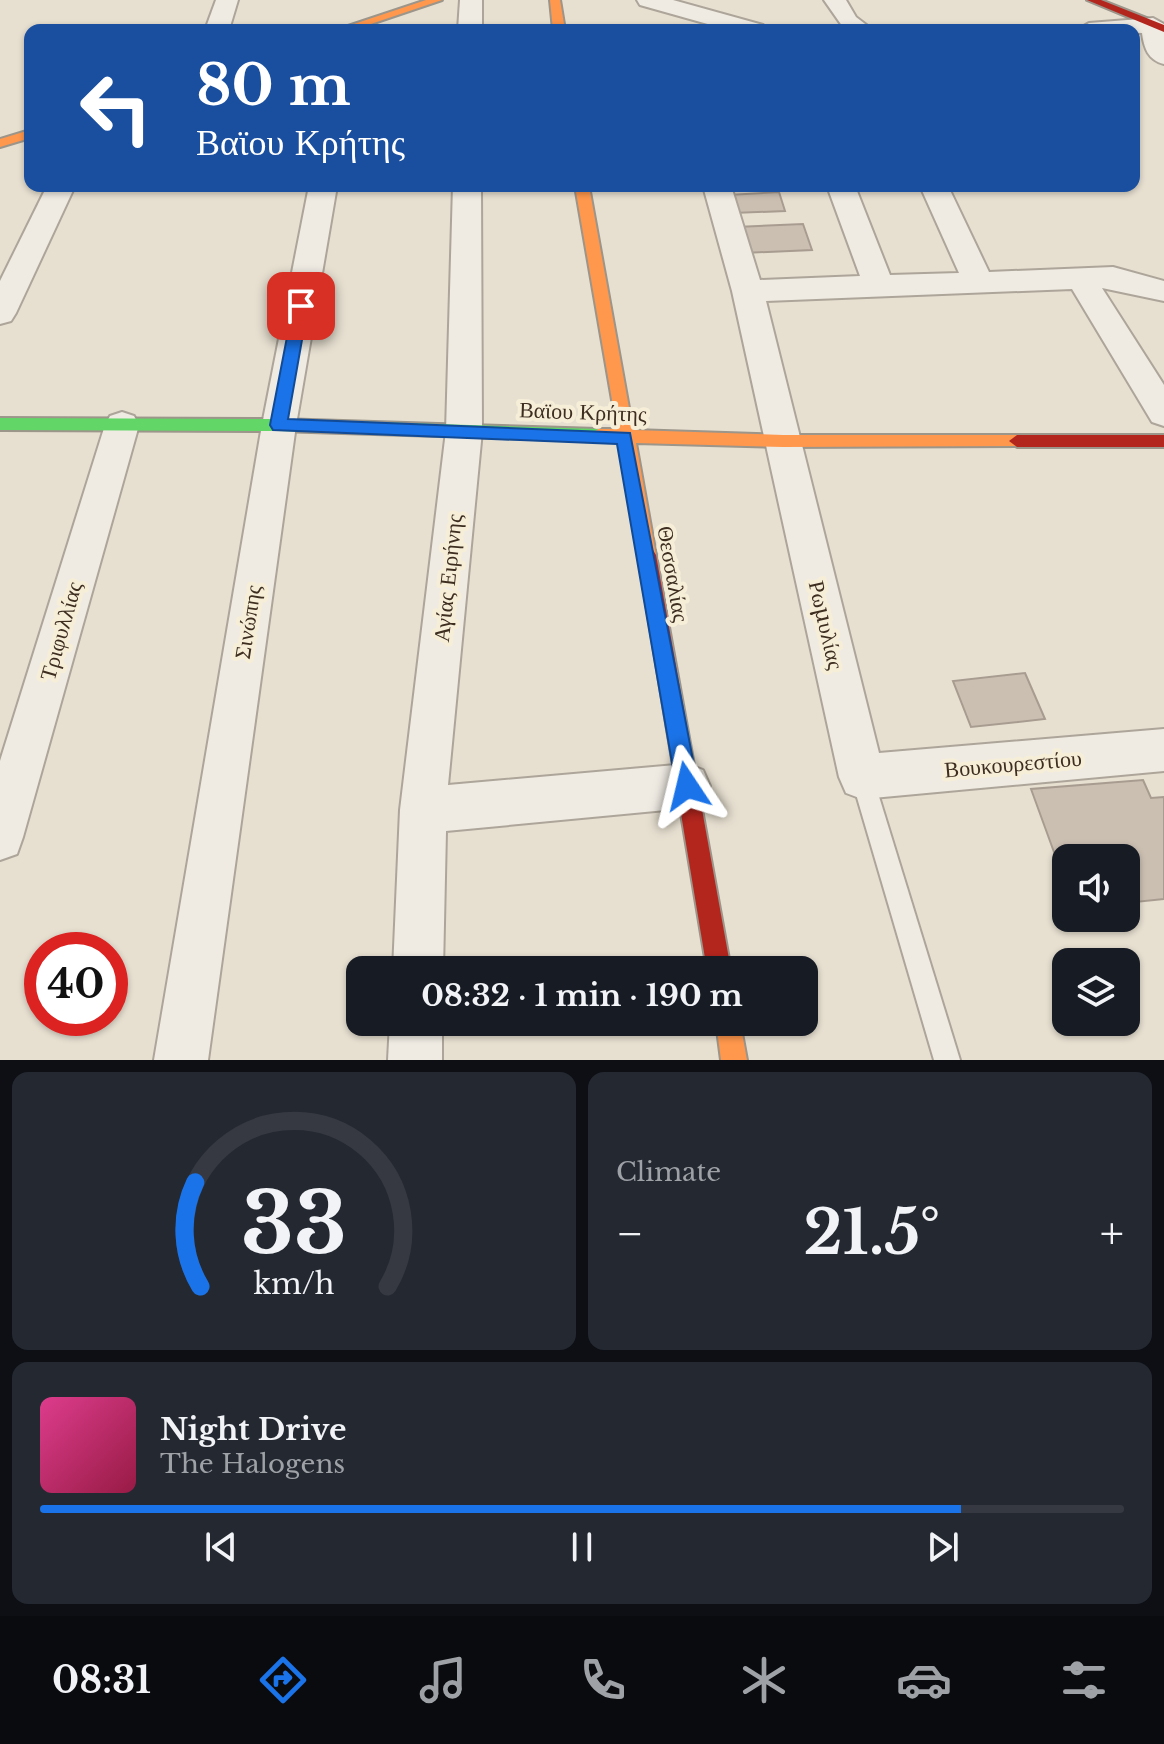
<!DOCTYPE html>
<html lang="en">
<head>
<meta charset="utf-8">
<style>
  body { margin:0; font-family:"Libre Baskerville",serif; background:#242831; color:#f1f3f6; height:100vh; display:flex; flex-direction:column; font-size:30px; white-space:nowrap }
  * { box-sizing:border-box; margin:0 }
  p { font-size:26px; color:#9ea1a6 }
  .icon { flex:none; width:44px; height:44px; fill:none; stroke:currentColor; stroke-width:2; stroke-linecap:round; stroke-linejoin:round }
  .map { position:relative; height:1060px; overflow:hidden }
  .sheet { display:flex; flex-direction:column; gap:12px; padding:12px; background:#0d0f14; flex:1 }
  .sheet>* { flex:none }
  .guide { position:absolute; left:24px; top:24px; width:1116px; height:168px; border-radius:16px; box-shadow:0 2px 6px #0004; background:#1a4fa0; color:#fff; overflow:hidden }
  .tools { position:absolute; left:1052px; top:844px; display:grid; gap:16px }
  .tools a { display:grid; place-items:center; width:88px; height:88px; border-radius:16px; background:#171b24; box-shadow:0 2px 6px #0004; font-size:40px }
  .speed { position:absolute; left:24px; top:932px; display:flex; gap:16px; font-size:40px; font-weight:700; text-align:center }
  .speed>* { display:grid; place-content:center; width:104px; height:104px; border-radius:50%; background:#171b24; box-shadow:0 2px 6px #0004; line-height:1 }
  .speed .limit { border:12px solid #d22; background:#fff; color:#111 }
  .pin { position:absolute; display:grid; place-items:center; width:68px; height:68px; color:#fff; margin:-34px; border-radius:16px; box-shadow:0 4px 12px #0006 }
  .me { position:absolute; width:88px; margin:-44px; rotate:350deg; stroke-linejoin:round; filter:drop-shadow(0 0 6px #0008) }
  .turn { display:flex; align-items:center; gap:28px; height:168px; padding:0 40px; font-size:36px }
  .turn .icon { width:104px; height:104px; stroke-width:2.5 }
  .turn b { display:block; font-size:56px; line-height:68px }
  .big { font-size:60px; font-weight:700; line-height:1.1 }
  .sheet .tile { flex:1; display:flex; flex-direction:column; justify-content:center; gap:12px; min-width:0; padding:0 28px; border-radius:16px; background:#242831 }
  .sheet .dial { align-items:center; gap:0 }
  .dial svg { height:208px; overflow:visible; fill:none; stroke:#363941; stroke-width:7; stroke-linecap:round; text-anchor:middle }
  .dial text { fill:#f1f3f6; stroke:none }
  .song { display:flex; align-items:center; gap:24px }
  .cover { width:96px; height:96px; border-radius:12px; background:linear-gradient(135deg,hsl(330 70% 55%),hsl(340 70% 35%)) }
  .played { height:8px; border-radius:4px; background:linear-gradient(90deg,#1a73e8 85%,#363941 85%) }
  .keys { display:flex; justify-content:space-around; direction:ltr }
  .heat { display:flex; justify-content:space-between; align-items:center; font-size:44px; direction:ltr }
  .sheet .tiles { flex:1; display:grid; gap:12px; grid-template-columns:1fr 1fr }
  .tile:last-child { grid-column:span 2 }
  .trip { position:absolute; left:346px; top:956px; width:472px; height:80px; border-radius:16px; background:#171b24; box-shadow:0 2px 6px #0004; font-weight:700; line-height:80px; text-align:center }
  .menu { display:flex; height:128px; justify-content:space-around; align-items:center; background:#090b0e; color:#9ea1a6 }
  .menu .icon { width:56px; height:56px }
  .menu .on { color:#1a73e8 }
  .menu b { font-size:36px; color:#f1f3f6 }
  .map>svg:first-child { display:block }
  .building { fill:#cbbfb2; stroke:#a89c90; stroke-width:2 }
  .lines { fill:none; stroke-linecap:round; stroke-linejoin:round }
  .lane-casing { stroke:#ada599; stroke-width:4 }
  .street-casing { stroke:#ada599; stroke-width:4 }
  .fast-casing { stroke:#9c958a; stroke-width:4 }
  .slow-casing { stroke:#9c958a; stroke-width:4 }
  .jam-casing { stroke:#9c958a; stroke-width:4 }
  .lane { fill:#efebe3; fill-rule:evenodd }
  .street { fill:#efebe3; fill-rule:evenodd }
  .fast { fill:#63d668; fill-rule:evenodd }
  .slow { fill:#ff974d; fill-rule:evenodd }
  .jam { fill:#b3261e; fill-rule:evenodd }
  .route { fill:#1a73e8; stroke:#114b97; stroke-width:2 }
  .labels { text-anchor:middle; dominant-baseline:central; stroke-width:8; stroke-linejoin:round; paint-order:stroke }
  .street-label { font-size:22px; fill:#3d2e20; stroke:#f7eed8 }
</style>
</head>
<body>
<div class="map">
<svg width="1164" height="1060" viewBox="0 0 1164 1060">
  <rect width="100%" height="100%" fill="#e7e0d1"/>
  <g class="building">
    <path d="M779 192 785 211 733 213 728 195Z"/>
    <path d="M803 224 812 250 744 253 737 227Z"/>
    <path d="M1025 673 1045 719 971 727 953 681Z"/>
    <path d="M1143 780 1151 798 1164 797V899L1126 903V858H1066V885L1031 789Z"/>
  </g>
  <g class="lines">
    <defs>
      <path id="lane" d="M862 767 870 770 873 777 960 1060H934L851 777 854 770Z"/>
      <g id="street">
        <path d="M216 0H238L229 30H205Z"/>
        <path d="M460 0H482V30H458Z"/>
        <path d="M637 0H673L763 25 767 30H729L640 5Z"/>
        <path d="M824 0H846L856 17 873 30H845Z"/>
        <path d="M1153 18 1164 24V64C1148 60 1144 48 1142 33L1077 30 1089 23Z"/>
        <path d="M47 186H75L16 313 11 321 0 324V281Z"/>
        <path d="M309 186H337L296 425 208 1060H154L262 425Z"/>
        <path d="M453 186H481L482 431 448 785 687 764 703 770 710 786 703 802 687 808 446 831 443 970H393L400 810 446 431Z"/>
        <path d="M703 186H731L760 280 860 276 827 186H855L890 275 959 273 920 186H948L989 272 1113 267 1164 281V301L1102 288 1164 385V426L1152 422 1072 289 766 301 879 753 1164 729V771L862 799 846 793 839 777 732 291Z"/>
        <path d="M122 412 134 416 139 425 23 837 17 854 0 860V761L105 425 110 416Z"/>
        <path d="M390 1022H442V1060H388Z"/>
      </g>
      <path id="fast" d="M0 418 279 419 598 429 606 435 598 441 279 431 0 430Z"/>
      <g id="slow">
        <path d="M426 0H442L353 30H336Z"/>
        <path d="M550 0H560L565 30H553Z"/>
        <path d="M30 130V138L0 147V139Z"/>
        <path d="M575 186H589L633 430 783 435H1017L1025 441 1023 446 783 447 636 443 656 555 653 560H641L619 442 598 441 590 435 598 429H617Z"/>
        <path d="M716 1022H740L747 1060H721Z"/>
      </g>
      <g id="jam">
        <path d="M1087 0H1101L1164 25V32Z"/>
        <path d="M1017 435H1164V447H1017L1009 441Z"/>
        <path d="M647 547 653 550 656 555 731 970H707L638 555 641 550Z"/>
      </g>
    </defs>
    <use href="#lane" class="lane-casing"/>
    <use href="#street" class="street-casing"/>
    <use href="#fast" class="fast-casing"/>
    <use href="#slow" class="slow-casing"/>
    <use href="#jam" class="jam-casing"/>
    <use href="#lane" class="lane"/>
    <use href="#street" class="street"/>
    <use href="#fast" class="fast"/>
    <use href="#slow" class="slow"/>
    <use href="#jam" class="jam"/>
  </g>
  <path class="route" d="M301 301 308 306 288 419 630 433 698 786 695 793 687 796 679 793 676 786 617 444 273 430 270 425 293 306Z"/>
  <g class="labels">
    <g class="street-label">
      <text transform="translate(583 412) rotate(2)">Βαϊου Κρήτης</text>
      <text transform="translate(673 574) rotate(80)">Θεσσαλίας</text>
      <text transform="translate(448 578) rotate(-84)">Αγίας Ειρήνης</text>
      <text transform="translate(248 622) rotate(-81)">Σινώπης</text>
      <text transform="translate(826 625) rotate(77)">Ρωμυλίας</text>
      <text transform="translate(61 631) rotate(-74)">Τριφυλλίας</text>
      <text transform="translate(1013 764) rotate(-5)">Βουκουρεστίου</text>
    </g>
  </g>
</svg>
<div class="tools">
<a><svg class="icon" aria-label="sound" viewBox="0 0 24 24"><path d="M4 9h4l5-4v14l-5-4H4zM17 9q2 3 0 6"/></svg></a>
<a><svg class="icon" aria-label="layers" viewBox="0 0 24 24"><path d="M12 4l9 5-9 5-9-5zM3 14l9 5 9-5"/></svg></a>
</div>
<div class="speed"><div class="limit">40</div></div>
<div class="pin" style="left:301px;top:306px;background:#d93025"><svg class="icon" aria-label="arrive" viewBox="0 0 24 24"><path d="M6 21V4h12l-3 4 3 4H6"/></svg></div>
<svg class="me" style="left:687px;top:786px" viewBox="-20 -20 40 40"><path d="M0-17L14 15 0 8-14 15z" fill="#1a73e8" stroke="#fff" stroke-width="4"/></svg>
<div class="trip">08:32 · 1 min · 190 m</div>
<div class="guide">
<div class="turn"><svg class="icon" aria-label="left" viewBox="0 0 24 24"><path d="M17 20v-9H6M10 6l-5 5 5 5"/></svg><div><b>80 m</b>Βαϊου Κρήτης</div></div>
</div>
</div>
<section class="sheet">
<div class="tiles">
<div class="tile dial"><svg viewBox="0 0 100 80">
<path d="M14 69A42 42 0 1 1 86 69"/>
<path d="M14 69A42 42 0 0 1 12 29" stroke="#1a73e8"/>
<text x="50" y="56" font-size="32" font-weight="700">33</text>
<text x="50" y="72" font-size="11">km/h</text>
</svg></div>
<div class="tile"><p>Climate</p>
<div class="heat"><a>−</a><b class="big">21.5°</b><a>+</a></div>
</div>
<div class="tile">
<div class="song"><i class="cover"></i><div><b>Night Drive</b><p>The Halogens</p></div></div>
<div class="played"></div>
<div class="keys"><svg class="icon" aria-label="previous" viewBox="0 0 24 24"><path d="M18 5L8 12l10 7zM5 5v14"/></svg><svg class="icon" aria-label="pause" viewBox="0 0 24 24"><path d="M8 5v14M16 5v14"/></svg><svg class="icon" aria-label="next" viewBox="0 0 24 24"><path d="M6 5l10 7-10 7zM19 5v14"/></svg></div>
</div>
</div>
</section>
<nav class="menu">
<b>08:31</b>
<svg class="icon on" aria-label="directions" viewBox="0 0 24 24"><path d="M12 3l9 9-9 9-9-9zM9 14v-3h6M13 9l2 2-2 2"/></svg>
<svg class="icon" aria-label="music" viewBox="0 0 24 24"><path d="M9 18V5l10-2v13"/><circle cx="6" cy="18" r="3"/><circle cx="16" cy="16" r="3"/></svg>
<svg class="icon" aria-label="phone" viewBox="0 0 24 24"><path d="M5 4h4l2 5-3 2q2 4 5 5l2-3 5 2v4C11 20 4 13 5 4z"/></svg>
<svg class="icon" aria-label="climate" viewBox="0 0 24 24"><path d="M12 3v18M4 7l16 10M4 17L20 7"/></svg>
<svg class="icon" aria-label="car" viewBox="0 0 24 24"><path d="M5 17H2v-5l4-1 3-4h7l3 4 3 1v5h-3M9 17h6M6 11h13"/><circle cx="7" cy="17" r="2"/><circle cx="17" cy="17" r="2"/></svg>
<svg class="icon" aria-label="filters" viewBox="0 0 24 24"><path d="M4 7h16M4 17h16"/><circle cx="9" cy="7" r="2"/><circle cx="15" cy="17" r="2"/></svg>
</nav>
</body>
</html>
